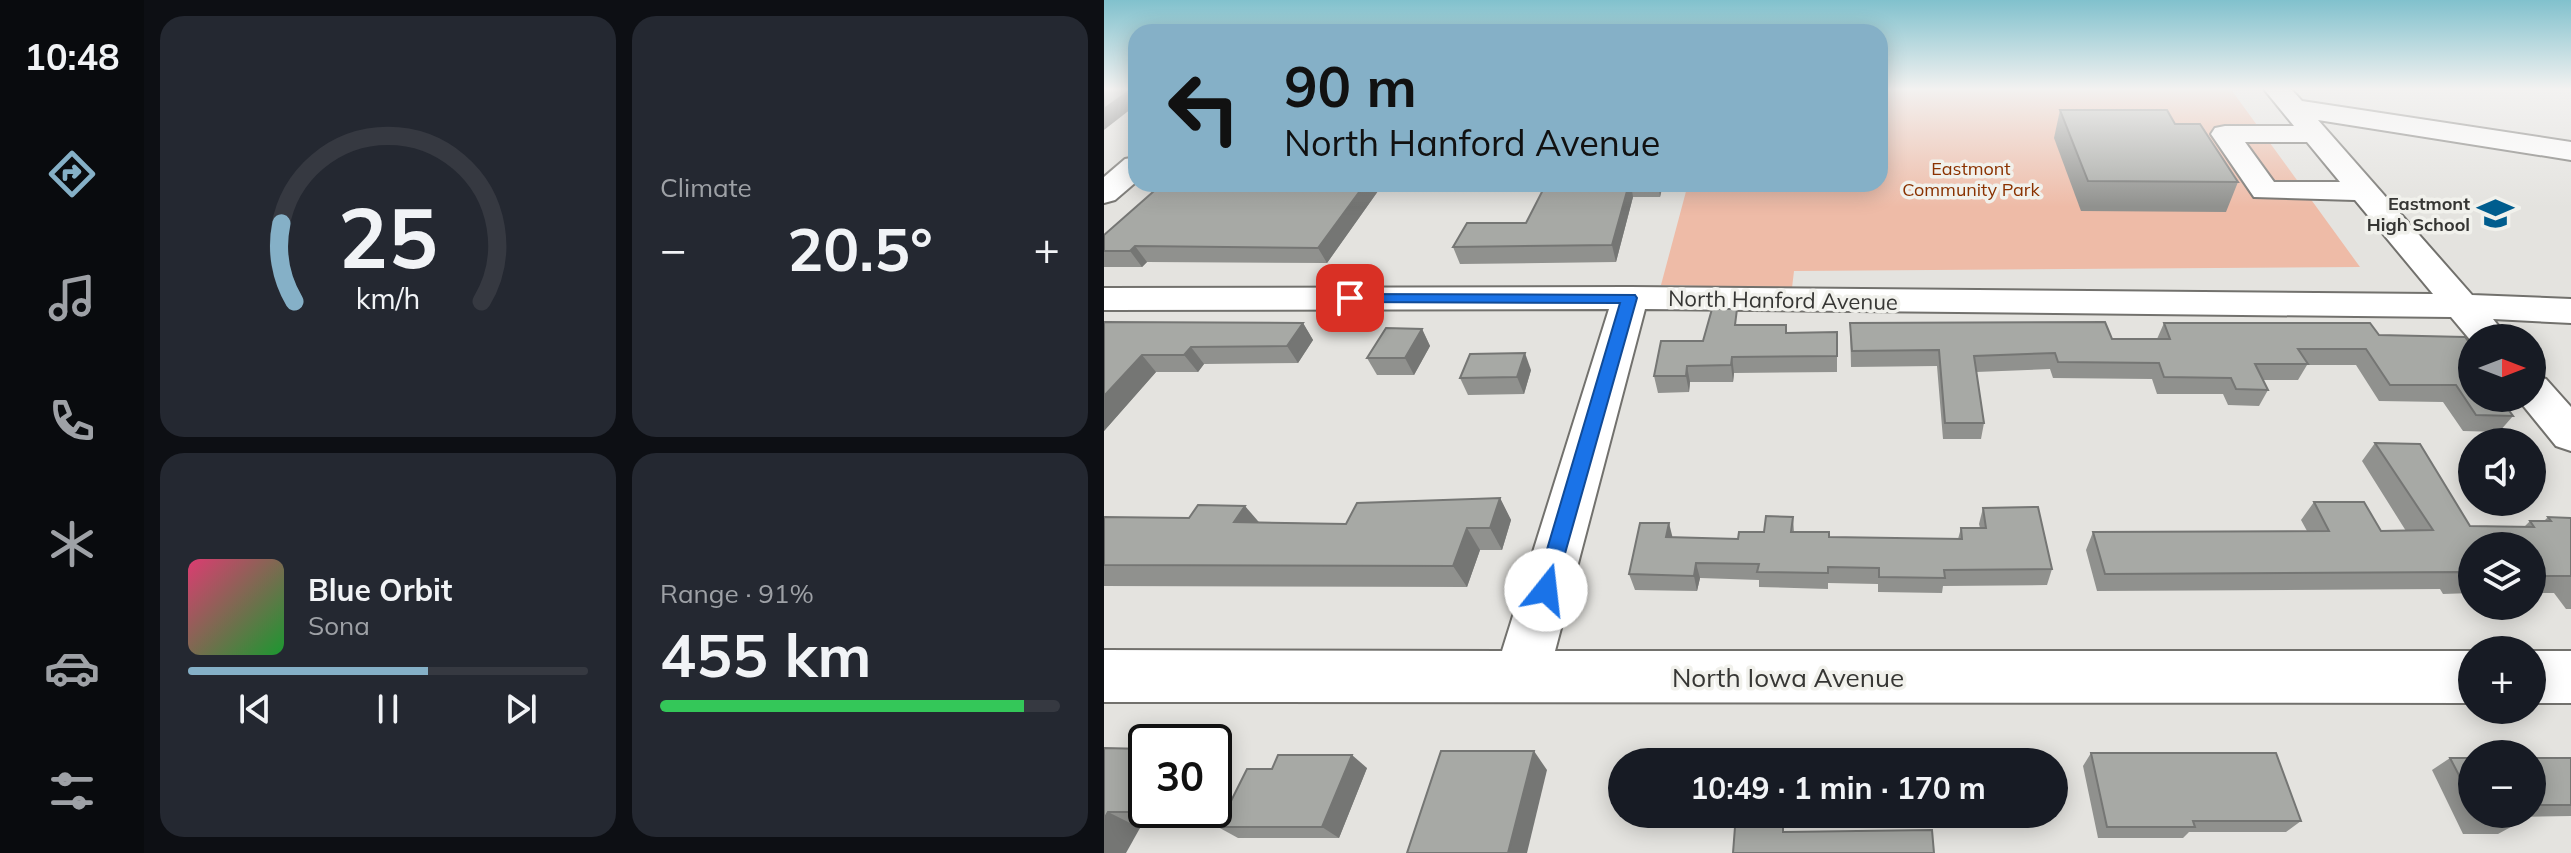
<!DOCTYPE html>
<html lang="en">
<head>
<meta charset="utf-8">
<style>
  body { margin:0; font-family:Mulish,sans-serif; background:#242831; color:#f1f3f6; height:100vh; display:flex; flex-direction:column; font-size:30px; white-space:nowrap }
  * { box-sizing:border-box; margin:0 }
  p { font-size:26px; color:#9ea1a6 }
  .icon { flex:none; width:44px; height:44px; fill:none; stroke:currentColor; stroke-width:2; stroke-linecap:round; stroke-linejoin:round }
  .map { position:relative; flex:1; overflow:hidden }
  .drawer { display:flex; flex-direction:column; gap:16px; padding:16px; background:#0d0f14; width:960px }
  .drawer>* { flex:none }
  .hud { position:absolute; left:24px; top:24px; width:760px; height:168px; border-radius:24px; box-shadow:0 4px 20px #0003; background:#85b0c7; color:#111; overflow:hidden }
  .needle { width:52px; rotate:90deg }
  .fabs { position:absolute; left:1354px; top:324px; display:grid; gap:16px }
  .fabs a { display:grid; place-items:center; width:88px; height:88px; border-radius:50%; background:#171b24; box-shadow:0 4px 20px #0003; font-size:40px }
  .speed { position:absolute; left:24px; top:724px; display:flex; gap:16px; font-size:40px; font-weight:700; text-align:center }
  .speed>* { display:grid; place-content:center; width:104px; height:104px; border-radius:50%; background:#171b24; box-shadow:0 4px 20px #0003; line-height:1 }
  .speed .limit { border:4px solid #111; border-radius:12px; background:#fff; color:#111 }
  .pin { position:absolute; display:grid; place-items:center; width:68px; height:68px; color:#fff; margin:-34px; border-radius:16px; box-shadow:0 4px 12px #0006 }
  .me { position:absolute; width:88px; margin:-44px; rotate:16deg; stroke-linejoin:round; filter:drop-shadow(0 0 6px #0008) }
  .turn { display:flex; align-items:center; gap:28px; height:168px; padding:0 24px; font-size:36px }
  .turn .icon { width:104px; height:104px; stroke-width:2.5 }
  .turn b { display:block; font-size:56px; line-height:68px }
  .big { font-size:60px; font-weight:700; line-height:1.1 }
  .drawer .tile { flex:1; display:flex; flex-direction:column; justify-content:center; gap:12px; min-width:0; padding:0 28px; border-radius:24px; background:#242831 }
  .drawer .dial { align-items:center; gap:0 }
  .dial svg { height:208px; overflow:visible; fill:none; stroke:#363941; stroke-width:7; stroke-linecap:round; text-anchor:middle }
  .dial text { fill:#f1f3f6; stroke:none }
  .song { display:flex; align-items:center; gap:24px }
  .cover { width:96px; height:96px; border-radius:12px; background:linear-gradient(135deg,hsl(340 70% 55%),hsl(130 70% 35%)) }
  .played { height:8px; border-radius:4px; background:linear-gradient(90deg,#85b0c7 60%,#363941 60%) }
  .keys { display:flex; justify-content:space-around; direction:ltr }
  .heat { display:flex; justify-content:space-between; align-items:center; font-size:44px; direction:ltr }
  .charge { height:12px; border-radius:6px; background:linear-gradient(90deg,#34c759 91%,#363941 0) }
  .drawer .tiles { flex:1; display:grid; gap:16px; grid-template-columns:repeat(2,1fr) }
  .trip { position:absolute; left:504px; top:748px; width:460px; height:80px; border-radius:40px; background:#171b24; box-shadow:0 4px 20px #0003; font-weight:700; line-height:80px; text-align:center }
  main { display:flex; flex:1; min-height:0 }
  .menu { display:flex; flex-direction:column; width:144px; justify-content:space-around; align-items:center; background:#090b0e; color:#9ea1a6 }
  .menu .icon { width:56px; height:56px }
  .menu .selected { color:#85b0c7 }
  .menu b { font-size:36px; color:#f1f3f6 }
  .map>svg:first-child { display:block }
  .green { fill:#eebba7 }
  .lines { fill:none; stroke-linecap:round; stroke-linejoin:round }
  .minor-casing { stroke:#72716d; stroke-width:4 }
  .major-casing { stroke:#72716d; stroke-width:4 }
  .minor { fill:#fff; fill-rule:evenodd }
  .major { fill:#fff; fill-rule:evenodd }
  .wall { fill:#90918e }
  .shaded-wall { fill:#757674 }
  .building { fill:#a7a9a5; stroke:#757674; stroke-width:2 }
  .route { fill:#1a73e8; stroke:#114b97; stroke-width:2 }
  .labels { text-anchor:middle; dominant-baseline:central; stroke-width:7; stroke-linejoin:round; paint-order:stroke }
  .far-park-label { font-size:18px; fill:#8a3201; stroke:#f1f1ec }
  .far-poi-label { font-size:18px; font-weight:bold; fill:#363634; stroke:#f1f1ec; text-anchor:end }
  .street-label { font-size:22px; fill:#363634; stroke:#f1f1ec }
  .near-street-label { font-size:26px; fill:#363634; stroke:#f1f1ec }
</style>
</head>
<body>
<main>
<nav class="menu">
<b>10:48</b>
<svg class="icon selected" aria-label="directions" viewBox="0 0 24 24"><path d="M12 3l9 9-9 9-9-9zM9 14v-3h6M13 9l2 2-2 2"/></svg>
<svg class="icon" aria-label="music" viewBox="0 0 24 24"><path d="M9 18V5l10-2v13"/><circle cx="6" cy="18" r="3"/><circle cx="16" cy="16" r="3"/></svg>
<svg class="icon" aria-label="phone" viewBox="0 0 24 24"><path d="M5 4h4l2 5-3 2q2 4 5 5l2-3 5 2v4C11 20 4 13 5 4z"/></svg>
<svg class="icon" aria-label="climate" viewBox="0 0 24 24"><path d="M12 3v18M4 7l16 10M4 17L20 7"/></svg>
<svg class="icon" aria-label="car" viewBox="0 0 24 24"><path d="M5 17H2v-5l4-1 3-4h7l3 4 3 1v5h-3M9 17h6M6 11h13"/><circle cx="7" cy="17" r="2"/><circle cx="17" cy="17" r="2"/></svg>
<svg class="icon" aria-label="filters" viewBox="0 0 24 24"><path d="M4 7h16M4 17h16"/><circle cx="9" cy="7" r="2"/><circle cx="15" cy="17" r="2"/></svg>
</nav>
<section class="drawer">
<div class="tiles">
<div class="tile dial"><svg viewBox="0 0 100 80">
<path d="M14 69A42 42 0 1 1 86 69"/>
<path d="M14 69A42 42 0 0 1 9 39" stroke="#85b0c7"/>
<text x="50" y="56" font-size="32" font-weight="700">25</text>
<text x="50" y="72" font-size="11">km/h</text>
</svg></div>
<div class="tile"><p>Climate</p>
<div class="heat"><a>−</a><b class="big">20.5°</b><a>+</a></div>
</div>
<div class="tile">
<div class="song"><i class="cover"></i><div><b>Blue Orbit</b><p>Sona</p></div></div>
<div class="played"></div>
<div class="keys"><svg class="icon" aria-label="previous" viewBox="0 0 24 24"><path d="M18 5L8 12l10 7zM5 5v14"/></svg><svg class="icon" aria-label="pause" viewBox="0 0 24 24"><path d="M8 5v14M16 5v14"/></svg><svg class="icon" aria-label="next" viewBox="0 0 24 24"><path d="M6 5l10 7-10 7zM19 5v14"/></svg></div>
</div>
<div class="tile"><p>Range · 91%</p><b class="big">455 km</b><div class="charge"></div></div>
</div>
</section>
<div class="map">
<svg width="1467" height="853" viewBox="0 0 1467 853">
  <rect width="100%" height="100%" fill="#e4e3df"/>
  <path class="green" d="M776 88H1126L1256 267 690 271 688 288 557 285 584 184H776Z"/>
  <g class="lines">
    <defs>
      <g id="minor">
        <path d="M1159 88H1186L1198 101 1467 142V160L1214 120 1368 295 1467 299V323L1389 319 1404 338H1368V342L1347 317 541 309 451 651H1368V703L0 702V650L398 651 505 309 0 310V288L526 287 1329 294 1251 200 1150 197 1107 134 1111 128 1121 126H1190ZM1141 142H1203L1236 182H1170Z"/>
        <path d="M1428 375 1442 379 1467 407V451L1452 446 1413 398H1428Z"/>
        <rect x="1428" y="651" width="39" height="52"/>
      </g>
      <path id="major" d="M32 157V182L11 200 0 203V177L21 159Z"/>
    </defs>
    <use href="#minor" class="minor-casing"/>
    <use href="#major" class="major-casing"/>
    <use href="#minor" class="minor"/>
    <use href="#major" class="major"/>
  </g>
  <g class="wall">
    <path d="M956 110 1071 124 1134 182 1122 212 977 211 950 138Z"/>
    <path d="M58 184H279L223 263 43 262 38 267H0V235Z"/>
    <path d="M442 184H567V185H559L556 197H529L512 262 356 264 349 247 422 223Z"/>
    <path d="M0 322 199 323 209 340 194 363 100 364 94 372H52L0 431Z"/>
    <path d="M746 323 1008 339H1053L1060 323 1275 335 1361 337 1368 398 1409 416 1395 432 1359 431 1339 402 1275 401 1252 365H1203L1194 380H1159L1164 390 1155 406 1124 405 1119 394H1053L1048 379 949 378 946 369 872 372 880 423 877 439H839L833 366 747 367Z"/>
    <path d="M635 325H682L683 333 733 332V372L630 373 629 382H586L585 392 554 393 550 376 599 341Z"/>
    <path d="M318 329 326 346 310 375H273L263 358Z"/>
    <path d="M427 370 420 394 364 395 356 378Z"/>
    <path d="M1271 443 1366 526 1420 527 1426 521H1440L1444 517 1467 518V609H1462L1450 593H1428V546H1368V593L1339 594 1336 589 993 591 982 550 989 532 1203 531 1197 520 1210 502 1277 531H1302L1258 461Z"/>
    <path d="M396 498 407 520 398 550H376L363 587 0 586V517L85 518 156 522 242 524Z"/>
    <path d="M879 508 948 569 943 585 839 586 838 593 774 592V584L724 583V589L655 587V580L596 578 593 591 531 590 525 574 634 539 660 532 689 517 690 532 725 537 854 539 857 528H876L875 524Z"/>
    <path d="M0 748 85 810 76 828H36L0 853Z"/>
    <path d="M987 753 1197 821 1182 832H1085L1079 838H994L979 766Z"/>
    <path d="M1346 758H1368V814H1428V758H1467V816L1413 817 1416 822 1394 834H1359L1328 770Z"/>
    <path d="M263 768 235 838H134L114 827Z"/>
  </g>
  <g class="shaded-wall">
    <path d="M29 88H32V105L0 130V109Z"/>
    <path d="M261 184H279L223 263 214 248Z"/>
    <path d="M525 184H527L529 197 512 262 508 245Z"/>
    <path d="M554 184H559L556 197Z"/>
    <path d="M31 246 43 262 38 267 26 251Z"/>
    <path d="M199 323 209 340 194 363 183 346Z"/>
    <path d="M318 329 326 346 310 375 301 358Z"/>
    <path d="M87 347 100 364 94 372 80 355Z"/>
    <path d="M421 353 427 370 420 394 413 377Z"/>
    <path d="M38 355 52 372 0 431V396Z"/>
    <path d="M628 357 630 373 629 382 627 365Z"/>
    <path d="M583 366 586 382 585 392 582 376Z"/>
    <path d="M396 498 407 520 398 550 386 528Z"/>
    <path d="M141 506 160 528 130 522Z"/>
    <path d="M565 523 569 539 562 537Z"/>
    <path d="M363 528 376 550 363 587 349 566Z"/>
    <path d="M592 563 596 578 593 591 590 576Z"/>
    <path d="M430 751 443 770 423 853H404Z"/>
    <path d="M248 755 263 768 235 838 218 827Z"/>
    <path d="M47 810H85L76 828 46 812Z"/>
    <path d="M4 812 36 828 22 853H0V819Z"/>
  </g>
  <g class="building">
    <path d="M0 88H29L0 109Z"/>
    <path d="M956 110H1063L1071 124H1096L1134 182 984 181Z"/>
    <path d="M58 184H261L214 248 31 246 26 251H0V235Z"/>
    <path d="M442 184H525L508 245 349 247 363 223H422Z"/>
    <path d="M608 309H633L631 325H682V333L733 332V356L628 357 627 365 583 366 582 376H550L557 341H599Z"/>
    <path d="M0 322 199 323 183 346 87 347 80 355H38L0 396Z"/>
    <path d="M1001 322 1008 339H1066L1060 323H1266L1275 335 1361 337 1368 346V398H1396L1409 416 1372 415 1352 385H1286L1262 349H1194L1204 364H1151L1164 390 1132 389 1127 378 1060 377 1055 363 954 362 951 353 870 356 880 423H841L835 350 748 351 746 323Z"/>
    <path d="M282 328 318 329 301 358H263Z"/>
    <path d="M421 353 413 377 356 378 366 354Z"/>
    <path d="M1271 443 1316 444 1366 526 1430 527 1426 521H1447L1444 517 1467 518V576H1428V546H1368V576L1357 577 1354 572 1001 574 989 532 1225 531 1210 502H1260L1277 531 1329 530Z"/>
    <path d="M396 498 386 528H363L349 566 0 565V517L85 518 94 505 141 506 130 522 242 524 253 503Z"/>
    <path d="M934 507 948 569 840 570 841 578 775 577V568L724 567V573L653 572 655 564 592 563 590 576 525 574 536 523H565L562 537 634 539 635 532H660L662 516 689 517 687 532H725V537L858 539 857 528H882L879 508Z"/>
    <path d="M0 748 42 749V810H47L46 812H4L0 819Z"/>
    <path d="M337 751H430L404 853H303Z"/>
    <path d="M987 753H1172L1197 821H1089L1091 827H1003Z"/>
    <path d="M174 755H248L218 827H114L143 769H168Z"/>
    <path d="M1346 758H1368V800Z"/>
    <rect x="1428" y="758" width="39" height="47"/>
    <path d="M632 814H679V832L828 830 830 853H629Z"/>
    <path d="M1375 814H1411L1416 822H1380Z"/>
  </g>
  <linearGradient id="sky" x2="0" y2="1"><stop stop-color="#81c1cd"/><stop offset="0.43" stop-color="#f3f2f1"/><stop offset="1" stop-color="#f3f2f1" stop-opacity="0"/></linearGradient>
  <rect width="1467" height="207" fill="url(#sky)"/>
  <path class="route" d="M246 294 531 295 533 298 449 596H434L431 590 516 303 240 302V295Z"/>
  <defs>
    <symbol id="school-bare" viewBox="-9 -9 18 18"><path d="M0-5L7-2L0 1L-7-2ZM-4 1L0 2.5L4 1V4Q0 6-4 4Z" fill="#005d8e" stroke="#f1f1ec" stroke-width="2.5" paint-order="stroke"/></symbol>
  </defs>
  <g fill-rule="evenodd">
    <use href="#school-bare" x="1366" y="188" width="51" height="51"/>
  </g>
  <g class="labels">
    <g class="far-park-label">
      <text x="867" y="168">Eastmont<tspan x="867" dy="21">Community Park</tspan></text>
    </g>
    <g class="far-poi-label">
      <text x="1366" y="203">Eastmont<tspan x="1366" dy="21">High School</tspan></text>
    </g>
    <g class="street-label">
      <text transform="translate(679 300) rotate(1)">North Hanford Avenue</text>
    </g>
    <g class="near-street-label">
      <text x="684" y="677">North Iowa Avenue</text>
    </g>
  </g>
</svg>
<div class="fabs">
<a><svg class="needle" viewBox="-14 -14 28 28"><path d="M0-13l5 13h-10z" fill="#e53935"/><path d="M0 13l5-13h-10z" fill="#9ea1a6"/></svg></a>
<a><svg class="icon" aria-label="sound" viewBox="0 0 24 24"><path d="M4 9h4l5-4v14l-5-4H4zM17 9q2 3 0 6"/></svg></a>
<a><svg class="icon" aria-label="layers" viewBox="0 0 24 24"><path d="M12 4l9 5-9 5-9-5zM3 14l9 5 9-5"/></svg></a>
<a>+</a>
<a>−</a>
</div>
<div class="speed"><div class="limit">30</div></div>
<div class="pin" style="left:246px;top:298px;background:#d93025"><svg class="icon" aria-label="arrive" viewBox="0 0 24 24"><path d="M6 21V4h12l-3 4 3 4H6"/></svg></div>
<svg class="me" style="left:442px;top:590px" viewBox="-20 -20 40 40"><circle r="19" fill="#fff"/><path d="M0-13L10 11 0 6-10 11z" fill="#1a73e8"/></svg>
<div class="trip">10:49 · 1 min · 170 m</div>
<div class="hud">
<div class="turn"><svg class="icon" aria-label="left" viewBox="0 0 24 24"><path d="M17 20v-9H6M10 6l-5 5 5 5"/></svg><div><b>90 m</b>North Hanford Avenue</div></div>
</div>
</div>
</main>
</body>
</html>
